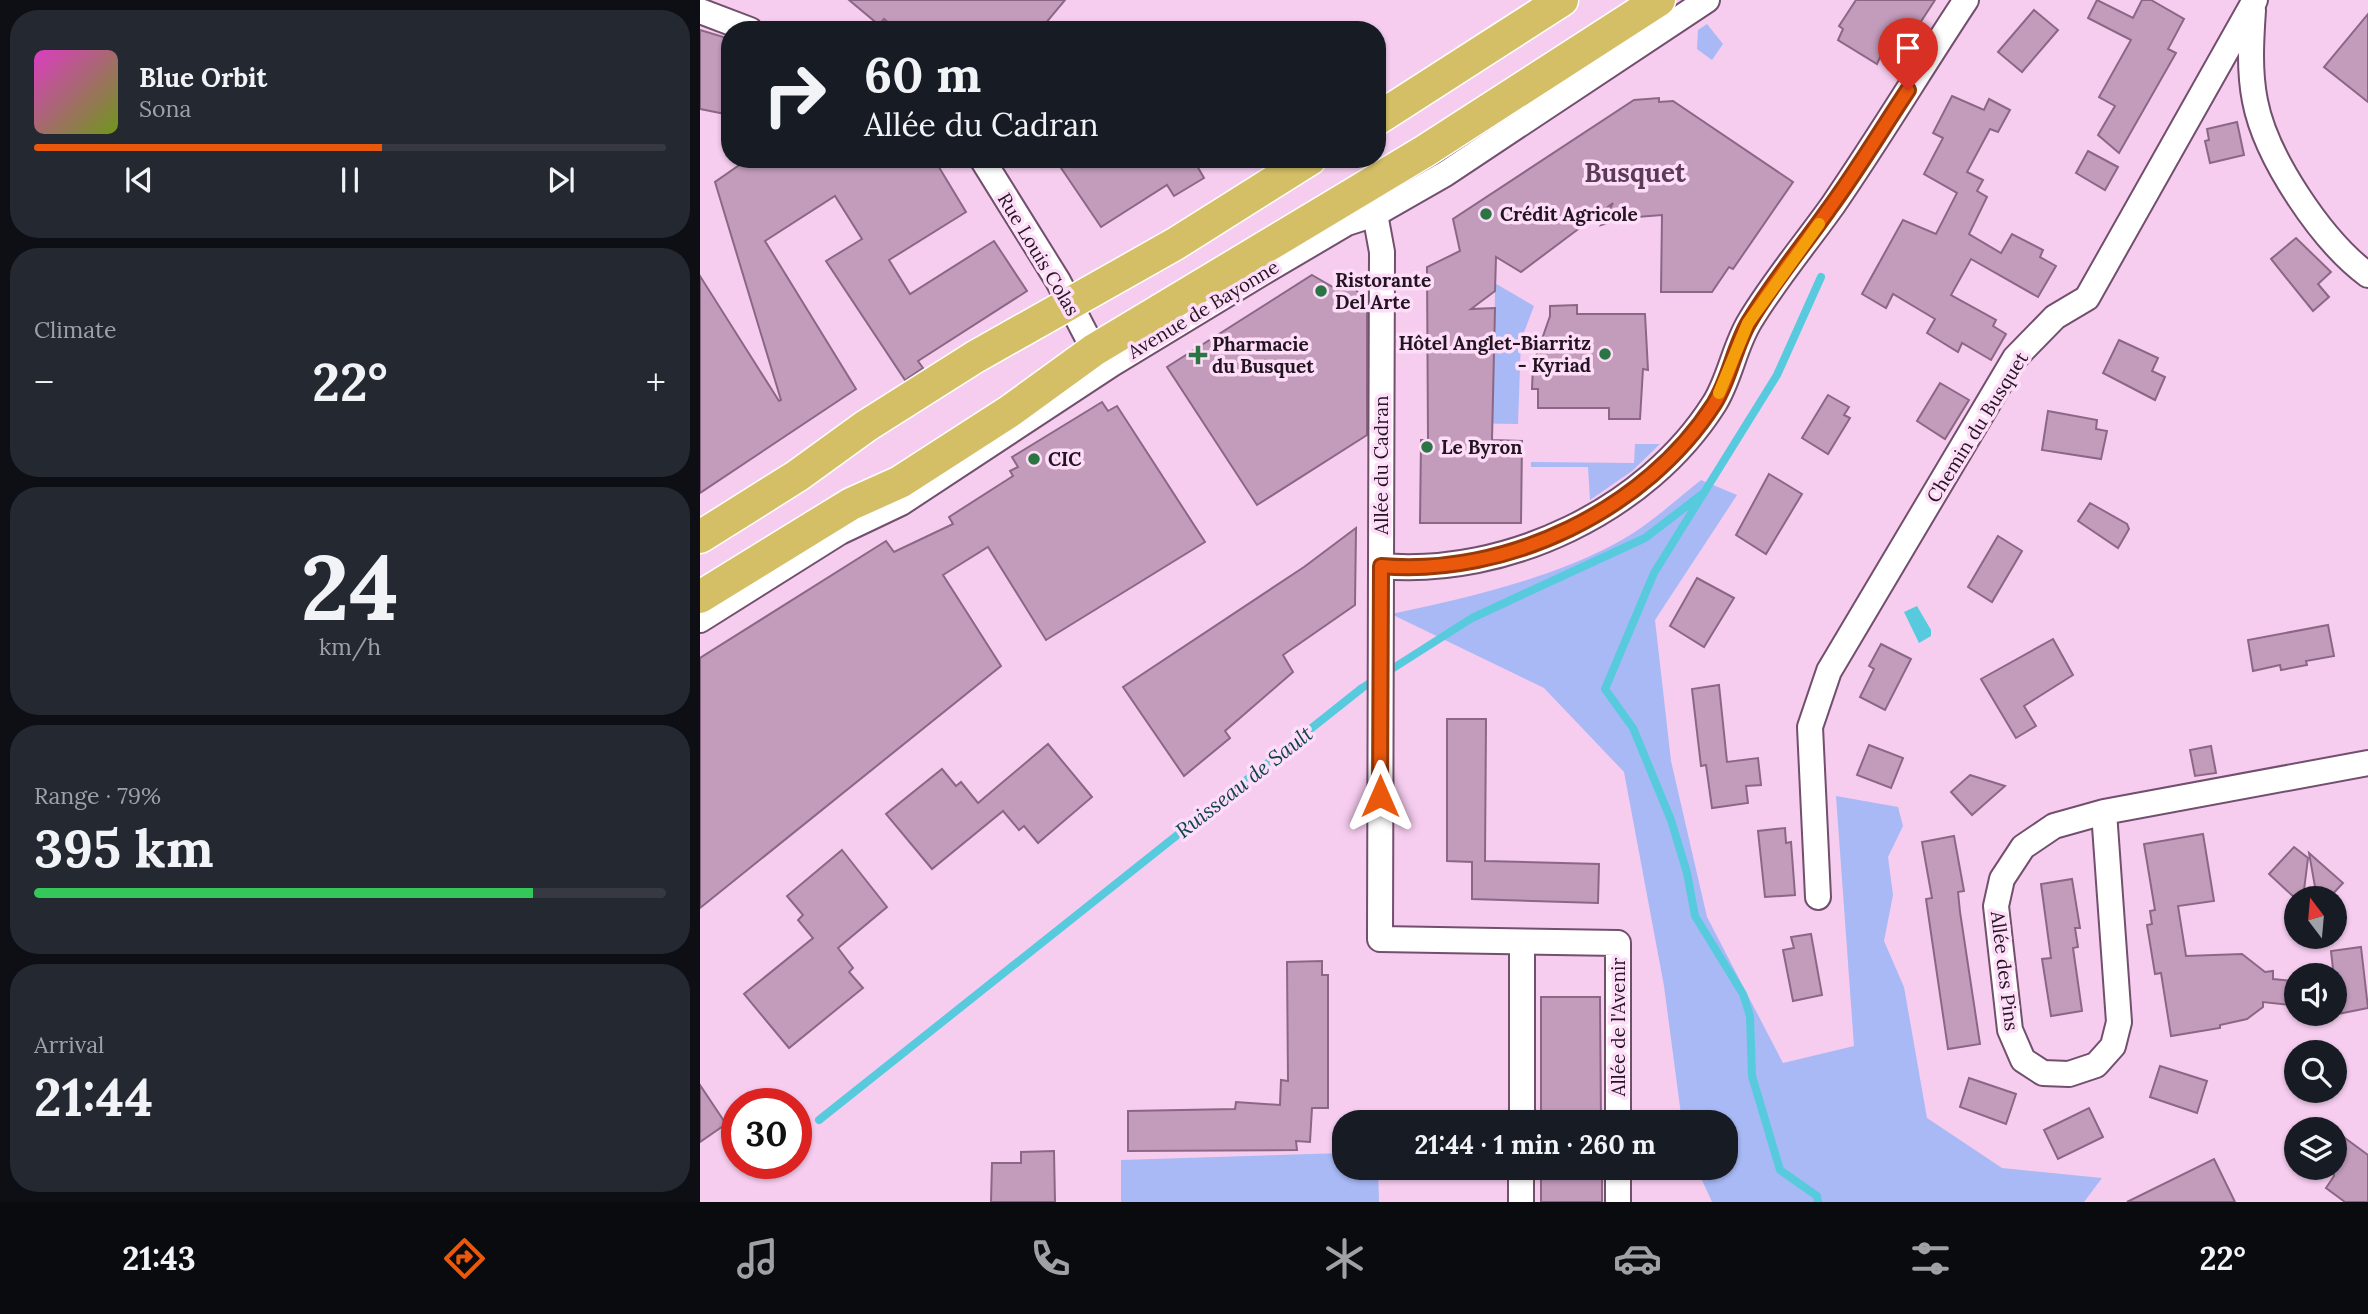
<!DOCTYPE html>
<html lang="en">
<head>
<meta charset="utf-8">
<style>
  body { margin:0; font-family:Lora,serif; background:#242831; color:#f1f3f6; height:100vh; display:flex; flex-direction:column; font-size:26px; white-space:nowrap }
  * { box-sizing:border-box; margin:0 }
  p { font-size:23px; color:#9ea1a6 }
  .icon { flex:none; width:38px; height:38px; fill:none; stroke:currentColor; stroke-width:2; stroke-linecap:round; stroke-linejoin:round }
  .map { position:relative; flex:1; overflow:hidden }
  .details { display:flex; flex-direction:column; gap:10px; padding:10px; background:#0d0f14; width:700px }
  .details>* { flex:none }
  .hud { position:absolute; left:21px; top:21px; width:665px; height:147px; border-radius:28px; box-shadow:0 2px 5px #0004; background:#171b24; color:#f1f3f6; overflow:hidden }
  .needle { width:46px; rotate:344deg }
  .buttons { position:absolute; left:1584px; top:886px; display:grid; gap:14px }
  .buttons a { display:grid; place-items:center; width:63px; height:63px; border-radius:50%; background:#171b24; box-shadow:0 2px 5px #0004; font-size:35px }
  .speed { position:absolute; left:21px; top:1088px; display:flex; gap:14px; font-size:35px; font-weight:700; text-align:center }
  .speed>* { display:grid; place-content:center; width:91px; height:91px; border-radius:50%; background:#171b24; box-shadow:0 2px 5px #0004; line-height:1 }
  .speed .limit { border:10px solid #d22; background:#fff; color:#111 }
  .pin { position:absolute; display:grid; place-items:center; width:60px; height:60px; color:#fff; margin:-72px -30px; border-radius:50% 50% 50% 0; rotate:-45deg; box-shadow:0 0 7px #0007 }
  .pin .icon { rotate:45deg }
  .me { position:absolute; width:77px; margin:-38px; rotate:0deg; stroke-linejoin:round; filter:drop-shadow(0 0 5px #0008) }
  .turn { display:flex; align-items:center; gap:24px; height:147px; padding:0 28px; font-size:32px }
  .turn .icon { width:91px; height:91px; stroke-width:2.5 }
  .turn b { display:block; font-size:49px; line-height:60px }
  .big { font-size:52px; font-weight:700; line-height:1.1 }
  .details .tile { flex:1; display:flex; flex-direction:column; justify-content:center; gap:10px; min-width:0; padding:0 24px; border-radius:28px; background:#242831 }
  .details .dial { align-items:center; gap:0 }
  .dial b { font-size:91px; line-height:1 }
  .song { display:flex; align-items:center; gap:21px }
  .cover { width:84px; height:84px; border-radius:10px; background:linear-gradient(135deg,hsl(310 70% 55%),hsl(80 70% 35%)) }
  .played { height:7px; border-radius:4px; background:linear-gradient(90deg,#ea580c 55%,#363941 55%) }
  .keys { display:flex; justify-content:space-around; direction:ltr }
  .heat { display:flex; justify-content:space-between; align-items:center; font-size:38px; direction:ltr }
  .charge { height:10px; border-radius:5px; background:linear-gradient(90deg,#34c759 79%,#363941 0) }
  .trip { position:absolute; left:632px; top:1110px; width:406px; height:70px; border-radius:28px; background:#171b24; box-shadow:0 2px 5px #0004; font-weight:700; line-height:70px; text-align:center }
  .menu { display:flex; height:112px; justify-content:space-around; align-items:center; background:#090b0e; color:#9ea1a6 }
  .menu .icon { width:49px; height:49px }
  .menu .current { color:#ea580c }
  .menu b { font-size:32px; color:#f1f3f6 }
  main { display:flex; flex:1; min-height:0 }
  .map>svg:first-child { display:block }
  .green { fill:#a8b9f5 }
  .water { fill:#58cade }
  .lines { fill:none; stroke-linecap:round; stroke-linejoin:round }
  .stream { stroke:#58cade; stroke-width:8 }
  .building { fill:#c39cbc; stroke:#8b6785; stroke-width:2 }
  .minor-casing { stroke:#724f6d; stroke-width:28 }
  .major-casing { stroke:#fff; stroke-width:35 }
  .minor { stroke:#fff; stroke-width:24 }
  .major { stroke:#d5bf66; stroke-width:32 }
  .route-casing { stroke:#983908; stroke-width:18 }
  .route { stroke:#ea580c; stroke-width:12 }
  .slow { stroke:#f59e0b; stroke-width:12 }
  .poi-dot { fill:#2a7543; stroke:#feddf9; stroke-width:2.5 }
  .labels { text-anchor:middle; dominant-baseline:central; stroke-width:7; stroke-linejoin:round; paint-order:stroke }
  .poi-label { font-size:19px; font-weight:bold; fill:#221420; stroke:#feddf9; text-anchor:start }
  .street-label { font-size:19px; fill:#221420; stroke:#feddf9 }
  .water-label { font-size:21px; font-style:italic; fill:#0e424b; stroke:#feddf9 }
  .district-label { font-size:26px; font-weight:bold; fill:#5b3a57; stroke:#feddf9 }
</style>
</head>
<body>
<main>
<section class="details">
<div class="tile">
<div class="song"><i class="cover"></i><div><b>Blue Orbit</b><p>Sona</p></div></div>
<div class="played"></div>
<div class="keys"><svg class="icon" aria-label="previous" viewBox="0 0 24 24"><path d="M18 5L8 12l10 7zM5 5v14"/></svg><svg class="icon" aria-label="pause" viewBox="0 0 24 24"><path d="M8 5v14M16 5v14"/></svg><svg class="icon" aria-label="next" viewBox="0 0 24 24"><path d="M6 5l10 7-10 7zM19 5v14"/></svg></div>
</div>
<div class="tile"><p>Climate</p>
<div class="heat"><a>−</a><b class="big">22°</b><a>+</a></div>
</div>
<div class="tile dial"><b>24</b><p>km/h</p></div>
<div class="tile"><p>Range · 79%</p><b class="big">395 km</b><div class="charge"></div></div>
<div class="tile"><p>Arrival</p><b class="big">21:44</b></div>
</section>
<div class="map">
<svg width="1668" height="1202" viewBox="0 0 1668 1202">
  <rect width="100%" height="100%" fill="#f6cdef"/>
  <g class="green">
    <path d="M1007 24 1023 44 1012 60 997 49 998 30Z"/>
    <path d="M748 256 834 306 821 340 818 424 754 423 792 416 795 293 740 261Z"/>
    <path d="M935 444H960L932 471 890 500 888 467H831V462L934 463Z"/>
    <path d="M1001 480 1037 495 955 620 971 761 1007 917 1083 1063 1154 1046 1136 796 1198 807 1203 826 1188 857 1193 895 1184 941 1204 987 1227 1118 1302 1168 1402 1178 1384 1202H1012L996 1167H1026V1122H982L964 986 924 772 844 688 691 614C769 598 877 573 942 527 962 513 981 496 1001 480Z"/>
    <path d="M644 1153V1167H678L679 1202H421V1160Z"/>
  </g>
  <path class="water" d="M1217 606 1231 630V636L1219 643 1204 612Z"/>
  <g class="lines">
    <g class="stream">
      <path d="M119 1120 662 688 772 618 945 538 1001 495"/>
      <path d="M1118 1202 1117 1196 1080 1170 1052 1076 1050 1016 1043 994 995 916 987 873 971 820 933 728 905 689 954 573 1077 375 1121 277"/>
    </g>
  </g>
  <g class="building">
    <path d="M149 0H365L340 30H197L184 19 179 25Z"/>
    <path d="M1156 0H1235L1194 63 1181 55 1177 64 1138 40 1143 29 1139 26Z"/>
    <path d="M1397 0 1433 18 1442 0H1451L1484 19 1468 49 1476 53 1419 153 1398 135 1415 106 1399 97 1431 40 1388 18Z"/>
    <path d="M1334 10 1358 30 1322 72 1298 52Z"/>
    <path d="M1668 14V102L1624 67Z"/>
    <path d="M0 30 30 39V115L0 109Z"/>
    <path d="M1252 96 1284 110 1289 99 1310 110 1298 132 1290 129 1267 172 1283 180 1277 191 1287 197 1269 234 1301 253 1312 234 1343 250 1340 257 1356 266 1338 297 1271 259 1251 295 1296 320 1293 326 1306 334 1291 360 1262 343 1258 352 1227 333 1235 319 1193 294 1186 308 1162 294 1203 220 1236 234 1257 193 1224 174 1243 138 1233 133Z"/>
    <path d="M959 98V102L973 101 1093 182 1033 269 1029 267 1012 292H961L962 215 924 218 901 225 913 203 821 272 796 257 795 291 771 309 795 308 792 440 822 441 821 523H720L721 440H728L727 267 760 251 753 219 934 100Z"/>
    <path d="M1537 122 1544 155 1510 163 1505 141 1509 140 1507 129Z"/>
    <path d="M1388 151 1418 167 1405 190 1376 173Z"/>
    <path d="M48 159H234L266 212 189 260 210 294 294 241 327 291 218 361 223 368 205 380 126 261 162 239 135 196 65 241 156 389 0 493V276L79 401 81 400 15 182Z"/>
    <path d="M355 159H493L504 178 474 196 467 185 401 227Z"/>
    <path d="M1596 238 1631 272 1618 284 1629 297 1613 311 1571 259Z"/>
    <path d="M612 275 638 290 651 282 667 306V435L557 505 467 367Z"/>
    <path d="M877 305V314H945L948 370 943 369 940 419H909V408H838V389H832L833 365 850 316V306Z"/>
    <path d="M1419 340 1458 358 1452 371 1465 377 1455 400 1403 373Z"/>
    <path d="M1240 383 1269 400 1245 439 1217 421Z"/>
    <path d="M1128 395 1149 407 1144 415 1150 418 1128 454 1102 438Z"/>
    <path d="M402 402 408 411 417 406 505 542 346 640 288 547 243 575 301 666 0 908V658L186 541 194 552 253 524 249 517 313 476 310 471 318 467 312 457Z"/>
    <path d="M1348 411 1397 420 1396 429 1407 431 1401 459 1342 450Z"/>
    <path d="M1069 474 1102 494 1066 554 1036 535Z"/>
    <path d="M1390 503 1427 524 1429 529 1418 548 1378 521Z"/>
    <path d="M656 528 655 605 583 655 593 672 525 731 530 738 484 776 423 687 604 567Z"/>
    <path d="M1298 536 1322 551 1292 602 1268 587Z"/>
    <path d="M997 578 1034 598 1004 647 970 626Z"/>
    <path d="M1628 625 1634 656 1606 661 1607 665 1581 670 1580 665 1553 671 1548 640Z"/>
    <path d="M1353 639 1373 675 1324 706 1336 726 1316 738 1281 679Z"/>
    <path d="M1181 644 1211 659 1185 710 1160 697 1174 669 1169 666Z"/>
    <path d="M1019 685 1027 762 1058 758 1061 785 1046 786 1048 803 1012 808 1006 765 1001 766 992 689Z"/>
    <path d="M747 719H786L785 861 899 864 898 903 772 899V862L747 861Z"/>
    <path d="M348 744 392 797 338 843 324 826 319 830 303 811 232 869 186 814 242 769 256 786 261 782 278 803Z"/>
    <path d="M1169 745 1203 758 1191 788 1157 775Z"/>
    <path d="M1511 746 1516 773 1495 776 1490 750Z"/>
    <path d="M1270 775 1305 786 1272 815 1251 792Z"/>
    <path d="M1085 828 1086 843 1091 842 1095 895 1065 897 1058 831Z"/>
    <path d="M1503 834 1514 901 1478 906 1486 956 1542 954 1565 972 1573 971V979L1593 981 1591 1005 1563 1002V1007L1547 1019 1520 1025V1028L1471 1036 1461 973 1455 974 1447 925 1452 924 1450 911 1455 910 1444 844Z"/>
    <path d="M1254 836 1264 891 1258 892 1260 912 1280 1044 1248 1049 1226 899 1232 898 1222 842Z"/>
    <path d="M1594 847 1608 858 1603 898 1596 899 1569 874Z"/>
    <path d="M142 850 187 907 138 948 153 968 149 972 163 988 89 1048 44 994 113 938 98 920 103 915 87 896Z"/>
    <path d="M1609 853 1643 883 1629 898H1617Z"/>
    <path d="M1372 879 1380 928H1375L1378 947 1373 948 1382 1011 1351 1016 1342 959 1351 958 1341 884Z"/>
    <path d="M1111 934 1122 995 1093 1001 1083 950 1094 948 1091 937Z"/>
    <path d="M1661 947 1668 1008 1638 1014 1631 951Z"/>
    <path d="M622 961V975H628V1108H612L610 1142 596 1141 597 1150 428 1151V1111L535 1109 536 1102 580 1105 581 1080 588 1081 587 962Z"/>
    <path d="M841 997H900L901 1122H841Z"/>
    <path d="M1460 1066 1507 1081 1497 1113 1450 1097Z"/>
    <path d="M1269 1078 1316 1094 1306 1124 1260 1107Z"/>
    <path d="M0 1085 26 1124 0 1142Z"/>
    <path d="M1389 1108 1403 1137 1358 1159 1344 1130Z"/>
    <path d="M1634 1130 1668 1155V1202H1645L1626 1188 1634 1176Z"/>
    <path d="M354 1151 355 1202H291L292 1163H321V1152Z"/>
    <path d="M1514 1159 1535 1202H1427Z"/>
    <rect x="841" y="1167" width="61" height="35"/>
  </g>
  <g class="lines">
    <defs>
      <g id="minor">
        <path d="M1553 10C1551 40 1549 71 1555 101 1566 158 1622 241 1668 275"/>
        <path d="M0 11 50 30"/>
        <path d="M282 159 358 281 394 350"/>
        <path d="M675 214 682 252 681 566C807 577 947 510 1014 404 1030 379 1034 347 1050 321 1074 281 1106 243 1133 205 1179 138 1221 68 1266 0"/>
        <path d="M681 566 680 939 918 943V1122"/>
        <path d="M0 620 140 532 201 503 412 364 567 270 647 223 675 214 745 174 1007 0"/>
        <path d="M1404 812 1419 1022 1413 1046 1396 1065 1369 1074 1343 1073 1323 1060 1310 1030 1296 906 1302 879 1323 847 1354 826 1404 812 1668 763"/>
        <path d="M1118 897 1110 727 1129 671 1315 358 1355 317 1387 298 1555 0"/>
        <path d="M822 1122V943"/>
        <path d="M918 1167V1202"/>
        <path d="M821 1202V1167"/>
      </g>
      <g id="major">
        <path d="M677 119 862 0"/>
        <path d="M0 537 97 476 166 426 275 357 475 244 610 159"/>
        <path d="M0 597 151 504 200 482 310 411 394 350 725 151 959 0"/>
      </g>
    </defs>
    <use href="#minor" class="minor-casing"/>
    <use href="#major" class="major-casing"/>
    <use href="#minor" class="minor"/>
    <use href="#major" class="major"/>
  </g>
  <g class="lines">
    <defs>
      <path id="route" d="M680 796 681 566C807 577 946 510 1014 404 1030 379 1034 347 1049 322 1072 283 1103 246 1129 209 1157 171 1182 129 1208 90"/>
    </defs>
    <use href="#route" class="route-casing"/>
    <use href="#route" class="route"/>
    <path class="slow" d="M1019 393 1048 323 1119 224"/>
  </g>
  <g class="poi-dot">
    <circle cx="786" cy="214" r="7"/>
    <circle cx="621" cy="291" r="7"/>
    <circle cx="905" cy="354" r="7"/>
    <path d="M494.5 344.5h7v7h7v7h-7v7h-7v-7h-7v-7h7z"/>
    <circle cx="727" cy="447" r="7"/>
    <circle cx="334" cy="459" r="7"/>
  </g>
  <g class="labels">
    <g class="poi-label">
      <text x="800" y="214">Crédit Agricole</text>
      <text x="635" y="280">Ristorante<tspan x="635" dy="22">Del Arte</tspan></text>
      <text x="891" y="343" text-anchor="end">Hôtel Anglet-Biarritz<tspan x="891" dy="22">- Kyriad</tspan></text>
      <text x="512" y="344">Pharmacie<tspan x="512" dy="22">du Busquet</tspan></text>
      <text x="741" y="447">Le Byron</text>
      <text x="348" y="459">CIC</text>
    </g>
    <g class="street-label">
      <text transform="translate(339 254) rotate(59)">Rue Louis Colas</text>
      <text transform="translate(503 309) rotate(-31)">Avenue de Bayonne</text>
      <text transform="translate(1277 427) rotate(-58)">Chemin du Busquet</text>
      <text transform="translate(681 465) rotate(-90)">Allée du Cadran</text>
      <text transform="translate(1305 971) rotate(83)">Allée des Pins</text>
      <text transform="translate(918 1027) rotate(-90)">Allée de l'Avenir</text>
    </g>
    <g class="water-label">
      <text transform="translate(544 782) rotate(-38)">Ruisseau de Sault</text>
    </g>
    <g class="district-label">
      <text x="935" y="172">Busquet</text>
    </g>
  </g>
</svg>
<div class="buttons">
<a><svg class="needle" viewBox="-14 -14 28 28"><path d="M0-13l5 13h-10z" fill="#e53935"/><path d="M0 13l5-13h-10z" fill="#9ea1a6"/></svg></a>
<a><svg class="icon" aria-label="sound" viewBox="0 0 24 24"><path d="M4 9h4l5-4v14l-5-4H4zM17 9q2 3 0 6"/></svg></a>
<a><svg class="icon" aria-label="search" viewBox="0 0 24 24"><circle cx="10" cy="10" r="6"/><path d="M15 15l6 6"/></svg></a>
<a><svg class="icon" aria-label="layers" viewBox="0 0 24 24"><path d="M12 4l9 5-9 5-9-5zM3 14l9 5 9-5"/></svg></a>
</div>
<div class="speed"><div class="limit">30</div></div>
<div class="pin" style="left:1208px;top:90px;background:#d93025"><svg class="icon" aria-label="arrive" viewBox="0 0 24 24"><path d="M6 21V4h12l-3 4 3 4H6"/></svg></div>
<svg class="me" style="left:680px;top:796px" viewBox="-20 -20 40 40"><path d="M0-17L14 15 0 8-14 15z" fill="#ea580c" stroke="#fff" stroke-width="4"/></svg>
<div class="trip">21:44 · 1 min · 260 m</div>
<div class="hud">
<div class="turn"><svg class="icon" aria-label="right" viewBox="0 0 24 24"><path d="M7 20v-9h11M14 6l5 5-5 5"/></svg><div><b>60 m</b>Allée du Cadran</div></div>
</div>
</div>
</main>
<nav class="menu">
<b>21:43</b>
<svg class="icon current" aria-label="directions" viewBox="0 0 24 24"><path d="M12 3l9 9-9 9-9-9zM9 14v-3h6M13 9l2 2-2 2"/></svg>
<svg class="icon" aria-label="music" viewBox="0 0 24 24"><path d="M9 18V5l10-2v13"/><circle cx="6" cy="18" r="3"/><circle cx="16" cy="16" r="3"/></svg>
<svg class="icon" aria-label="phone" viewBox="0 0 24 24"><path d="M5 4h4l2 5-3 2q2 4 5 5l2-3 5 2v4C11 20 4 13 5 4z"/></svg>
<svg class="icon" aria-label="climate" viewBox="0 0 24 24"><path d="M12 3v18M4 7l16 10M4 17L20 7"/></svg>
<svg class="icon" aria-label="car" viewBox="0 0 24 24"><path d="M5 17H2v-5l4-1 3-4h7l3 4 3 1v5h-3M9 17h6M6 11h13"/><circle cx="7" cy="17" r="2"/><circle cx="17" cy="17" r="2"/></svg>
<svg class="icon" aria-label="filters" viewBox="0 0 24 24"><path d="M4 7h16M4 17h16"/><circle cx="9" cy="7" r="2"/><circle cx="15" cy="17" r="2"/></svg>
<b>22°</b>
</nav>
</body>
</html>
